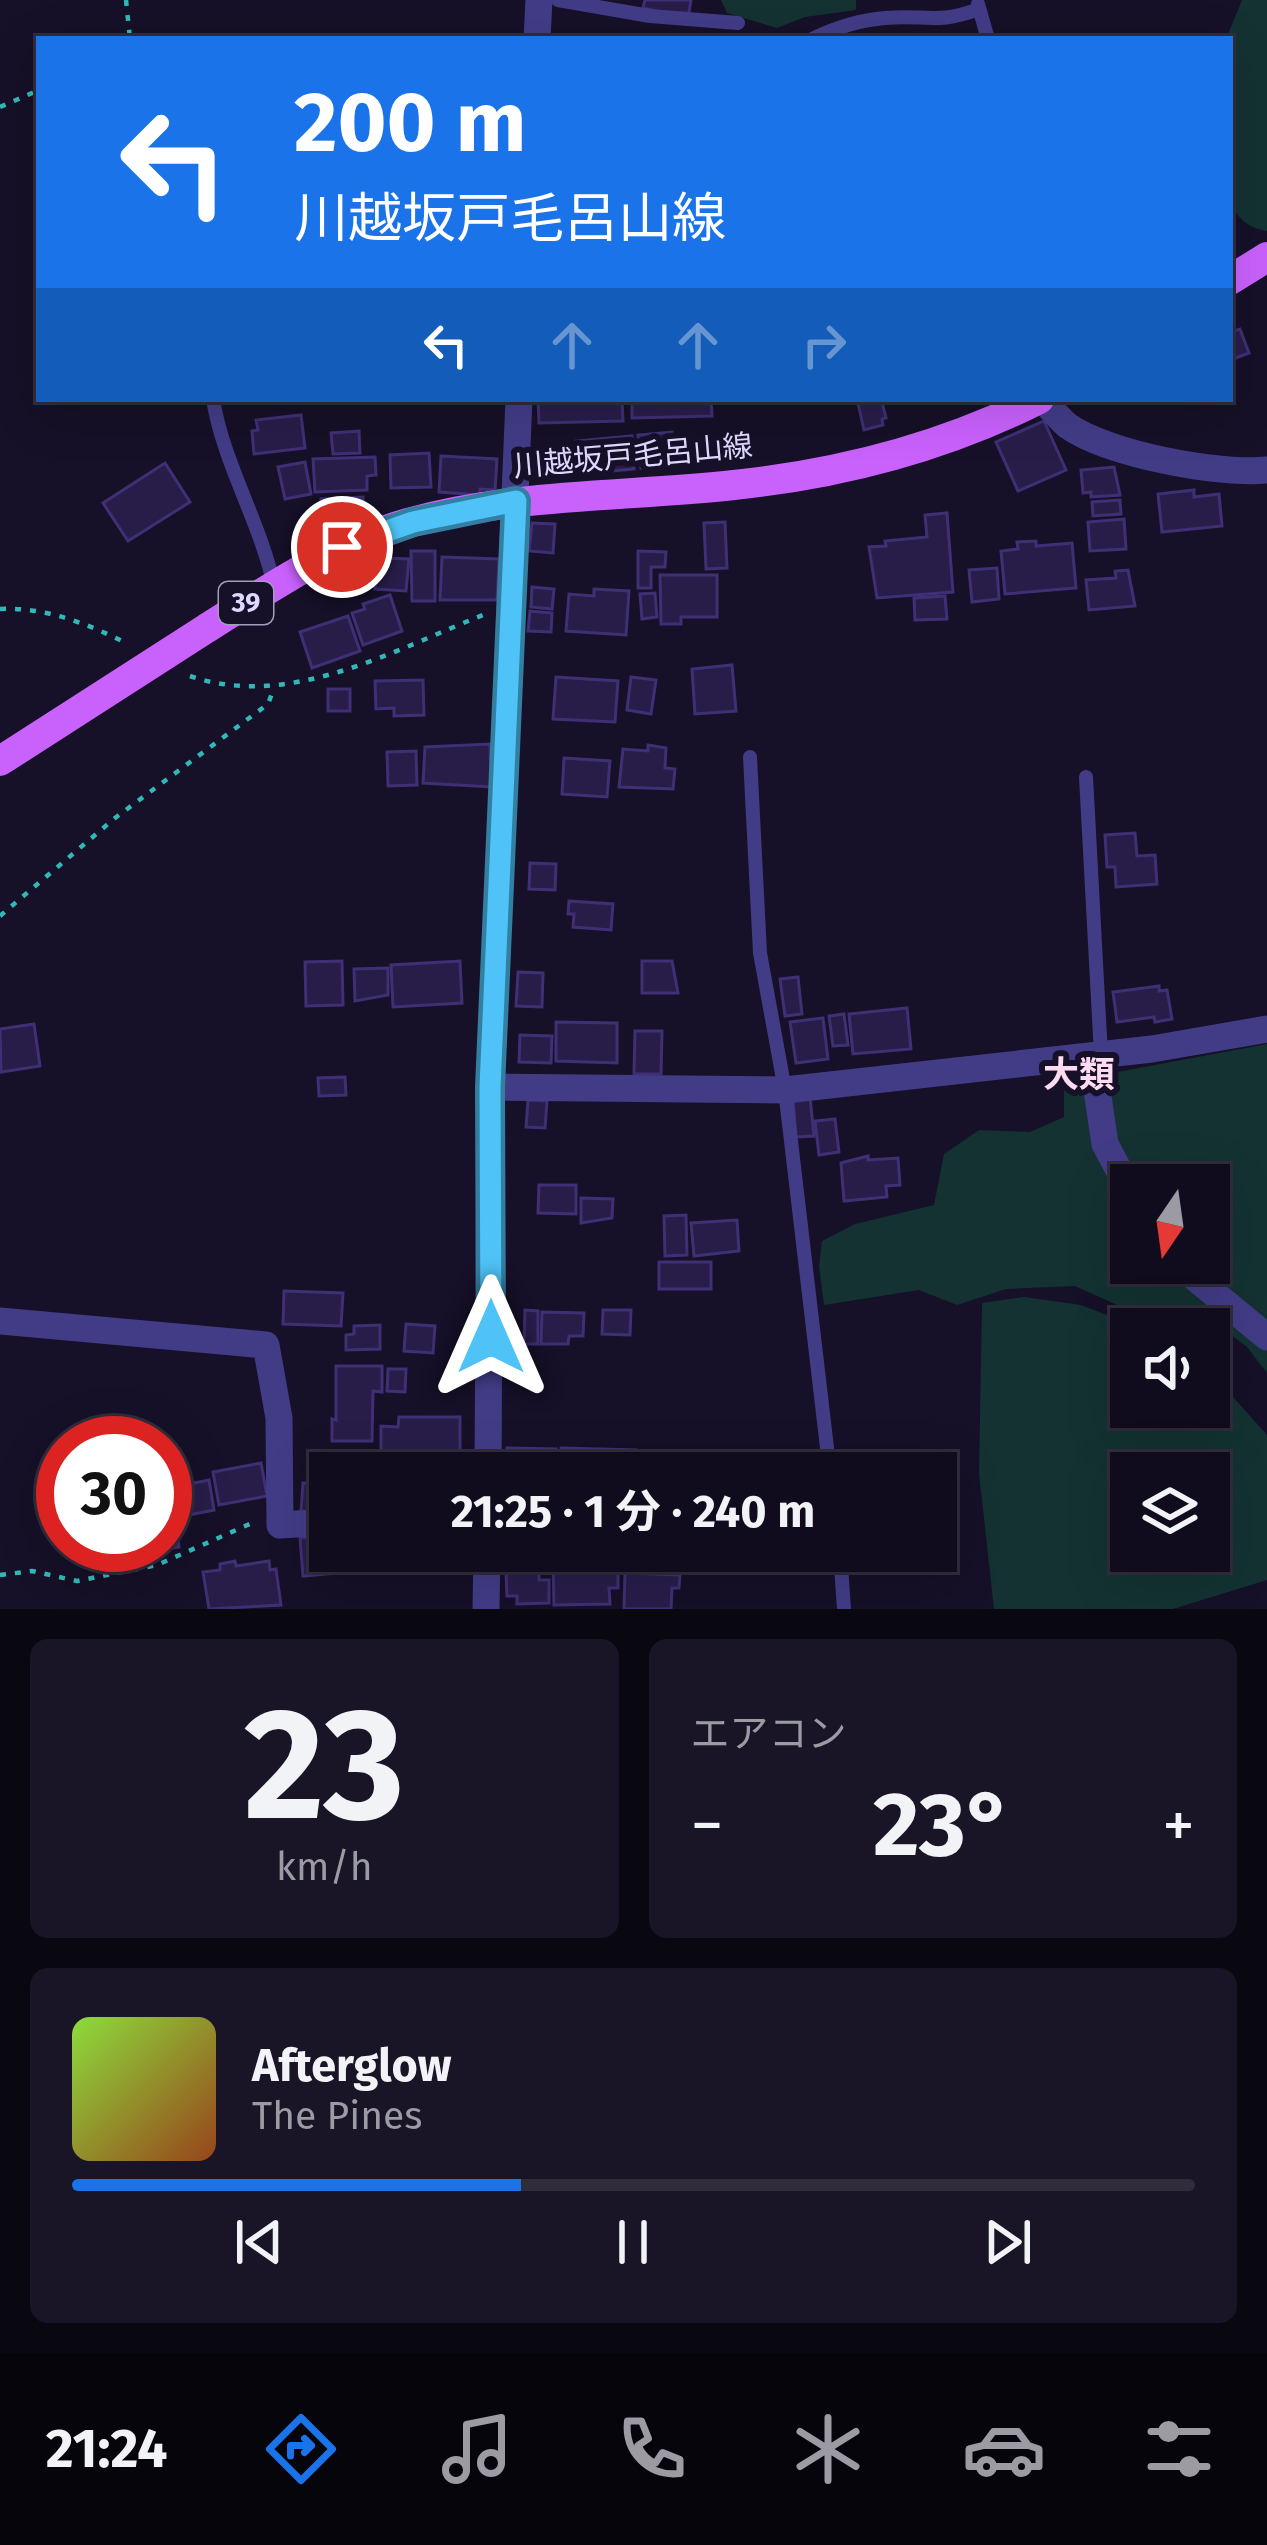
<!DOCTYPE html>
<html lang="ja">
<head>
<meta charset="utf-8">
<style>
  body { margin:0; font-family:"Fira Sans","Noto Sans JP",sans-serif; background:#191527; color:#f1f3f6; height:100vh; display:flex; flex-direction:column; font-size:45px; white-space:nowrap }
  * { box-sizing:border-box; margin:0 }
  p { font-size:39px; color:#9c9ba4 }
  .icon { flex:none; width:66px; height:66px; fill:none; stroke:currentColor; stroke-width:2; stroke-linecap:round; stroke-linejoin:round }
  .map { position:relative; height:1609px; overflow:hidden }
  .side { display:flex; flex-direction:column; gap:30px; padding:30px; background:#090710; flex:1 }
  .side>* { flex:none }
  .top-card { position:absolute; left:36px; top:36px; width:1197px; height:366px; border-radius:0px; box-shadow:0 12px 48px #0002,0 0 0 3px #302c3c; background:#1a73e8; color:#fff; overflow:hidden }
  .needle { width:78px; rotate:193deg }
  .buttons { position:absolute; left:1110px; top:1164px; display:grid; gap:24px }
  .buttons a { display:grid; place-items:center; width:120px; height:120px; border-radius:0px; background:#100c1e; box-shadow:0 12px 48px #0002,0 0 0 3px #302c3c; font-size:60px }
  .speed { position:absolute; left:36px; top:1416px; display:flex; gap:24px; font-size:60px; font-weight:700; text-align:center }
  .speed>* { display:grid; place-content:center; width:156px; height:156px; border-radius:50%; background:#100c1e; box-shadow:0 12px 48px #0002,0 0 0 3px #302c3c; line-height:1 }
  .speed .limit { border:18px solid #d22; background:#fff; color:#111 }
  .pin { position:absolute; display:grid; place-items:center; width:102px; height:102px; color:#fff; margin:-51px; border:6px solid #fff; border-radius:50%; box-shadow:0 3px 12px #0007 }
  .me { position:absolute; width:132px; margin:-66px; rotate:0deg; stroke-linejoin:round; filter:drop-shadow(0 0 9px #0008) }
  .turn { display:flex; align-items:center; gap:42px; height:252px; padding:0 60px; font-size:54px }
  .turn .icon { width:156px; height:156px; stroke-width:2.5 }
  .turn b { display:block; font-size:84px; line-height:102px }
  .lanes { display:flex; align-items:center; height:114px; padding:0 60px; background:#0003; justify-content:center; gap:60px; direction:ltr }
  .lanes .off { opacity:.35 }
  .big { font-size:90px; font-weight:700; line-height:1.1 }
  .side .widget { flex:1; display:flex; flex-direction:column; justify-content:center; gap:18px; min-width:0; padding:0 42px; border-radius:18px; background:#191527 }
  .side .dial { align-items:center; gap:0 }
  .dial b { font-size:156px; line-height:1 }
  .song { display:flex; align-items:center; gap:36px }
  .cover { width:144px; height:144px; border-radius:18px; background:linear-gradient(135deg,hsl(90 70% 55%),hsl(20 70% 35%)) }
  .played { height:12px; border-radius:6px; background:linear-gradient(90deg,#1a73e8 40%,#302c3c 40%) }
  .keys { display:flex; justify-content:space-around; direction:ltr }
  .heat { display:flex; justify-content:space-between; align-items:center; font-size:66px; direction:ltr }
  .side .tiles { flex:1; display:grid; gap:30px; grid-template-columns:1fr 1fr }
  .widget:last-child { grid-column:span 2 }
  .trip { position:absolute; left:309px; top:1452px; width:648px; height:120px; border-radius:0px; background:#100c1e; box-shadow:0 12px 48px #0002,0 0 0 3px #302c3c; font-weight:700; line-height:120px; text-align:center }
  .menu { display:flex; height:192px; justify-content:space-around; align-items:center; background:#06050c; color:#9c9ba4 }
  .menu .icon { width:84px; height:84px }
  .menu .active { color:#1a73e8 }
  .menu b { font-size:54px; color:#f1f3f6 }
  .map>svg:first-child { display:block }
  .green { fill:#143232; fill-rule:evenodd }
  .building { fill:#281d49; stroke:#402f75; stroke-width:3 }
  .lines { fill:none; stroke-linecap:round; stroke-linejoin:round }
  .path { stroke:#32b9b7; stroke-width:4.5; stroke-dasharray:6 9; stroke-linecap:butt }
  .lane { stroke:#423c87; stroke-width:14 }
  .street { stroke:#423c87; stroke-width:27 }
  .primary { stroke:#c961fd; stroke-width:30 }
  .route-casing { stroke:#337fa1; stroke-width:30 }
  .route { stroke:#4fc3f7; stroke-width:21 }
  .labels { text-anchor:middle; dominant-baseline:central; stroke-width:12; stroke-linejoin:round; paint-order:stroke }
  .shield { fill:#161028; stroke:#a39dbe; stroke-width:3 }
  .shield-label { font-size:27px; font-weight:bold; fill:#dfd9fe }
  .street-label { font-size:30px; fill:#dfd9fe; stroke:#161028 }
  .quarter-label { font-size:36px; font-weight:bold; fill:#fedbf0; stroke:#161028 }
</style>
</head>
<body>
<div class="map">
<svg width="1267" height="1609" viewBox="0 0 1267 1609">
  <rect width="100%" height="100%" fill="#161028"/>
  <g class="green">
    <path d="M721 0H856V10L805 17 777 28 727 13Z"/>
    <path d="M1242 0H1267V231C1247 227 1239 220 1230 202V39H1226Z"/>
    <path d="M1267 1044V1373L1247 1347 1206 1316 1182 1328 1135 1313 1075 1286 1006 1289 957 1305 919 1290 824 1305 819 1266 822 1241 855 1224 934 1205 944 1154 979 1130 1030 1132 1064 1117V1082ZM1131 1185H1209V1263H1131Z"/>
    <path d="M1024 1297 1081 1305 1143 1329H1131V1407H1209V1370L1267 1435V1580L1173 1609H994L979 1473 982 1303ZM1131 1473H1209V1551H1131Z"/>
  </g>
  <g class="building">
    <path d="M645 0H691L688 18 643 8Z"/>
    <path d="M1240 329 1249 353 1230 360V332Z"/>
    <path d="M538 399H617L622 400 623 421 539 423Z"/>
    <path d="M632 399H711L712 416 632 418Z"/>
    <path d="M857 399H892L882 402 886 418 882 419 883 425 864 430Z"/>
    <path d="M301 415 305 448 254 454 252 431 258 430 256 420Z"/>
    <path d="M1044 421 1066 470 1018 491 996 442Z"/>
    <path d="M359 431 360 453 333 454 331 433Z"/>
    <path d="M672 432 673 440 684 439 687 463 641 468 638 435Z"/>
    <path d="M632 436 634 469 612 471V468H605V463L578 466 576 441Z"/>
    <path d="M429 453 431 487 391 488 390 455Z"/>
    <path d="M441 456 497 459 495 490 480 489V495L439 492Z"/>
    <path d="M375 457 376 475 367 476V490L315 492 313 459Z"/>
    <path d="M305 462 311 494 285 499 278 467Z"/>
    <path d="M165 463 190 502 128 541 103 503Z"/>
    <path d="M1114 467 1120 495 1091 497V492L1083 493 1081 470Z"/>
    <path d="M1194 490V497L1219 494 1222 526 1162 532 1158 494Z"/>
    <path d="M363 497 364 516 341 518 342 526 323 527 321 499Z"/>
    <path d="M1120 500 1121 514 1093 516 1092 502Z"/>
    <path d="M947 513 953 592 877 598 869 547 886 546 885 541 927 537 925 515Z"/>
    <path d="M1124 519 1126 549 1090 551 1088 522Z"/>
    <path d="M725 522 727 568 706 569 704 523Z"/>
    <path d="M532 523 555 524 553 553 529 551Z"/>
    <path d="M1036 541V546L1072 543 1076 588 1005 594 1001 551 1018 549 1017 542Z"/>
    <path d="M411 551H435V601H412Z"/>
    <path d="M638 551 666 552 665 567H651V588H638Z"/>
    <path d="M442 557 499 559 497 600H440Z"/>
    <path d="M386 558 409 559 406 591 375 589 377 560 386 561Z"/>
    <path d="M997 568 999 599 972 602 969 570Z"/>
    <path d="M1128 570 1135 606 1089 610 1086 580 1116 578 1115 571Z"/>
    <path d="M660 575H717V617H681V624H661Z"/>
    <path d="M532 587 554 589 552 609 531 607Z"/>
    <path d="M594 589 629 591 626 635 566 631 569 594 594 596Z"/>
    <path d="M655 593 657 617 642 619 640 594Z"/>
    <path d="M390 595 402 631 363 645 352 613 365 609 363 604Z"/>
    <path d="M945 596 947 619 915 620 914 598Z"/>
    <path d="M530 611 552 613 551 632 528 631Z"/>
    <path d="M348 616 360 651 312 668 300 632Z"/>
    <path d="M732 665 736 711 695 714 692 669Z"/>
    <path d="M556 677 618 681 615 722 553 719Z"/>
    <path d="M631 677 656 680 651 714 627 710Z"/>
    <path d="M423 680 424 715 394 716V708L376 709 375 681Z"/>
    <rect x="328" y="689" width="22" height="22"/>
    <path d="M490 744 491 787 423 783 425 747Z"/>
    <path d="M648 745 666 748 665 768 675 769 673 789 619 787 623 749 648 751Z"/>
    <path d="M416 751 417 785 388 786 387 752Z"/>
    <path d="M564 758 610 761 607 797 562 794Z"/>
    <path d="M1135 833 1137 856 1155 855 1157 884 1116 887 1115 867H1107L1105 835Z"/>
    <path d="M530 863 556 864 555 890 529 889Z"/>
    <path d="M569 901 613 904 611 930 573 927 574 914H568Z"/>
    <path d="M342 961 343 1005 306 1006 305 962Z"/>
    <path d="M460 961 462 1003 393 1007 391 965Z"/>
    <path d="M642 961H672L678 993H642Z"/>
    <path d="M388 968V995L355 1001 354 969Z"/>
    <path d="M518 972 543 973 542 1007 516 1006Z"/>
    <path d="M798 977 802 1014 785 1016 780 979Z"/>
    <path d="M1159 986V991L1167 990 1172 1019 1155 1022 1154 1017 1117 1022 1113 992Z"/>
    <path d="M907 1008 911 1049 853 1054 849 1014Z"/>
    <path d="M844 1014 848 1045 833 1046 829 1016Z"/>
    <path d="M823 1018 828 1059 796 1063 790 1022Z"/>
    <path d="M556 1022 617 1023V1063L556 1061Z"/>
    <path d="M34 1024 40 1066 1 1072 0 1029Z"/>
    <path d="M635 1031H662L661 1074H634Z"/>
    <path d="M520 1035 552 1036 551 1063 519 1062Z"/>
    <path d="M345 1077 346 1095 319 1096 318 1078Z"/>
    <path d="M810 1097 814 1136 796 1137 793 1098Z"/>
    <path d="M528 1100 547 1101 545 1128 526 1127Z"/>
    <path d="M835 1119 839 1152 819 1155 815 1121Z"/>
    <path d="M868 1156V1160L898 1158 900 1185 886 1186 887 1197 844 1201 841 1163Z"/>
    <path d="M539 1185H576V1214L538 1213Z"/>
    <path d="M581 1198 613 1199 612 1218 581 1223Z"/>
    <path d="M686 1215 687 1255 665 1256 664 1216Z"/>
    <path d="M737 1220 739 1251 694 1256 691 1223Z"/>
    <rect x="659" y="1262" width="52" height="27"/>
    <path d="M284 1291 343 1293 341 1326 283 1324Z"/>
    <path d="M525 1310 538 1311V1344H524Z"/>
    <path d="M603 1310H631L630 1335 602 1334Z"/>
    <path d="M542 1312 584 1313 583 1336H569L568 1344H541Z"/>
    <path d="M406 1324 435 1326 433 1353 404 1351Z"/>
    <path d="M380 1325V1349L346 1350V1335L354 1334V1326Z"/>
    <path d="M336 1366H382V1392L373 1391 372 1441H332V1419L336 1420Z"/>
    <path d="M388 1369H406L405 1392 387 1391Z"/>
    <path d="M399 1417H460V1457L381 1456V1426L398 1427Z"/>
    <path d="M507 1448 556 1449 555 1473H507Z"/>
    <path d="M561 1448 636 1450 635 1473H560Z"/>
    <path d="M640 1451 669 1452 668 1473H639Z"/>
    <path d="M674 1456 704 1457V1462L718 1463V1473H673Z"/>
    <path d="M261 1463 267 1496 219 1505 213 1472Z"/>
    <path d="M209 1480 214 1510 189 1515 184 1485Z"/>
    <path d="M303 1483 330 1484V1513L301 1511Z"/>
    <path d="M175 1521 179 1547 139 1553 138 1545H165V1523Z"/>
    <path d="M330 1536V1551H347L349 1572 303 1576 300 1538Z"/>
    <path d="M506 1551H539V1568L506 1569Z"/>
    <path d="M235 1561 236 1566 269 1561 270 1570 276 1569 281 1605 209 1609 203 1572 220 1570V1564Z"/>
    <path d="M618 1563V1588H609L610 1604 554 1605 553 1564Z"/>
    <path d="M539 1571V1580H549V1603L517 1604V1596H507L506 1572Z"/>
    <path d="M625 1573 680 1575 679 1588H672L671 1609H624Z"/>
  </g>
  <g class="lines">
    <g class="path">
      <path d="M126 0 130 39"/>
      <path d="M0 107 39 90"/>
      <path d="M0 609C45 607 86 623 126 643"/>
      <path d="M190 676C288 710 392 651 483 615"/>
      <path d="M0 916 115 818 268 704 274 688"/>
      <path d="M0 1575 32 1571 77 1581 157 1565 252 1523"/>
    </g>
    <g class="lane">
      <path d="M558 0 650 16 738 23"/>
      <path d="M978 4 988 39"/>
      <path d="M812 39C835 28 859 20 885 18 925 14 936 25 979 9"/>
      <path d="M213 399C223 463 260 521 274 586"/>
      <path d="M750 757 760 953 785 1090 830 1473"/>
      <path d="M1086 777 1101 1055"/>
      <path d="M840 1551 844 1609"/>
    </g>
    <g class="street">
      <path d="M537 39 539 0"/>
      <path d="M1042 399C1050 407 1059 419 1068 426 1108 454 1218 475 1267 470"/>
      <path d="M1092 1056 1105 1144 1131 1193"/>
      <path d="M490 1087 785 1090 1152 1049 1267 1029"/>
      <path d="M1177 1263 1267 1337"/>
      <path d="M0 1321 266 1345 279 1418 280 1525 330 1522"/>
      <path d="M488 1473 490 1087 519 399"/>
      <path d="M486 1609 487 1551"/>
    </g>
    <g class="primary">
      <path d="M1230 280 1267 257"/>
      <path d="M0 761C69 716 138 672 207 628 272 587 334 544 408 523 515 493 625 497 734 485 840 474 944 447 1039 399"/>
    </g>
  </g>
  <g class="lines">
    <defs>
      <path id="route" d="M342 547 413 522 516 501 490 1087 491 1337"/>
    </defs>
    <use href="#route" class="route-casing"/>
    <use href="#route" class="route"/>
  </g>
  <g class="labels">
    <rect class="shield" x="219" y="582" width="54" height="42" rx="9"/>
    <g class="shield-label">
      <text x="246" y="603">39</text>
    </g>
    <g class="street-label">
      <text transform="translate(633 456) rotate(-5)">川越坂戸毛呂山線</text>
    </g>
    <g class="quarter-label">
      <text x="1079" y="1075">大類</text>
    </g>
  </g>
</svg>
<div class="buttons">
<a><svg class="needle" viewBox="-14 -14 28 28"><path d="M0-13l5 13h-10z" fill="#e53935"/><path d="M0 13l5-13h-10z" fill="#9c9ba4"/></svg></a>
<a><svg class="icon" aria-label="sound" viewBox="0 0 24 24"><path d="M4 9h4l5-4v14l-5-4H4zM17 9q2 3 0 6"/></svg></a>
<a><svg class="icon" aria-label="layers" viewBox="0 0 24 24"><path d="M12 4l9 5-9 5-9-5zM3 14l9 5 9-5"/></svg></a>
</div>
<div class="speed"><div class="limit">30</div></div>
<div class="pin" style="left:342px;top:547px;background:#d93025"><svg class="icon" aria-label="arrive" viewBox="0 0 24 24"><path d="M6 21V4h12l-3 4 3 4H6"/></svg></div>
<svg class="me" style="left:491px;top:1337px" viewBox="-20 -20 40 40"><path d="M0-17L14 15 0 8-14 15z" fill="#4fc3f7" stroke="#fff" stroke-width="4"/></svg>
<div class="trip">21:25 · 1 分 · 240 m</div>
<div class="top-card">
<div class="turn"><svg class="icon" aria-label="left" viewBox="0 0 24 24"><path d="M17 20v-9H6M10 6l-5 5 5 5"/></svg><div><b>200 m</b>川越坂戸毛呂山線</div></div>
<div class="lanes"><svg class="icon" aria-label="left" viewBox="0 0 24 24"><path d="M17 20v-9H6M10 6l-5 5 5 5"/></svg><svg class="icon off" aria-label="ahead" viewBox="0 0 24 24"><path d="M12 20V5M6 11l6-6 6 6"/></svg><svg class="icon off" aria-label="ahead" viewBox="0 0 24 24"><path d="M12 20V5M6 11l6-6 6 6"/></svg><svg class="icon off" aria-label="right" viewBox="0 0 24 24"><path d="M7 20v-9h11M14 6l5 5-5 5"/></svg></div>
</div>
</div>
<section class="side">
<div class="tiles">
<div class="widget dial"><b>23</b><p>km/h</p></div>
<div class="widget"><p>エアコン</p>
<div class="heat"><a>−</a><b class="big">23°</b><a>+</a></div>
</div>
<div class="widget">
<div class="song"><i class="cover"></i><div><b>Afterglow</b><p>The Pines</p></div></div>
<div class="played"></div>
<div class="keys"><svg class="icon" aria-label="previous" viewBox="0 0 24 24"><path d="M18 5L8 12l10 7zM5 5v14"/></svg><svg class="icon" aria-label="pause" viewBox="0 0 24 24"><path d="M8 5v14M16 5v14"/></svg><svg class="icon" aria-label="next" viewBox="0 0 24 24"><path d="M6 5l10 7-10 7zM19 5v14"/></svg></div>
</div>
</div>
</section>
<nav class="menu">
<b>21:24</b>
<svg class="icon active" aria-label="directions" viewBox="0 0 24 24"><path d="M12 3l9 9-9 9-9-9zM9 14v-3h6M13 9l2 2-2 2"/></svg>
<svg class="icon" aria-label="music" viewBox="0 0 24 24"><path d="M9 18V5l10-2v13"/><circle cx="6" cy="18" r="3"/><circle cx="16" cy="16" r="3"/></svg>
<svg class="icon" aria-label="phone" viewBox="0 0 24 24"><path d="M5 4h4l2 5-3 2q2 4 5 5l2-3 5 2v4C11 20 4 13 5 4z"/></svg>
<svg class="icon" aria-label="climate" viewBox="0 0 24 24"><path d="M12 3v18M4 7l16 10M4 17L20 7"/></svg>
<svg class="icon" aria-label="car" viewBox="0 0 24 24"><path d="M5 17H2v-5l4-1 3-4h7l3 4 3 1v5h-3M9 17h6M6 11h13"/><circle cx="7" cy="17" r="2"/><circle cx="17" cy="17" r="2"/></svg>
<svg class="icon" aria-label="filters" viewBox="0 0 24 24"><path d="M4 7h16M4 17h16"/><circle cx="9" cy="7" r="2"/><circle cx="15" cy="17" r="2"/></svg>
</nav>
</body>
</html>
